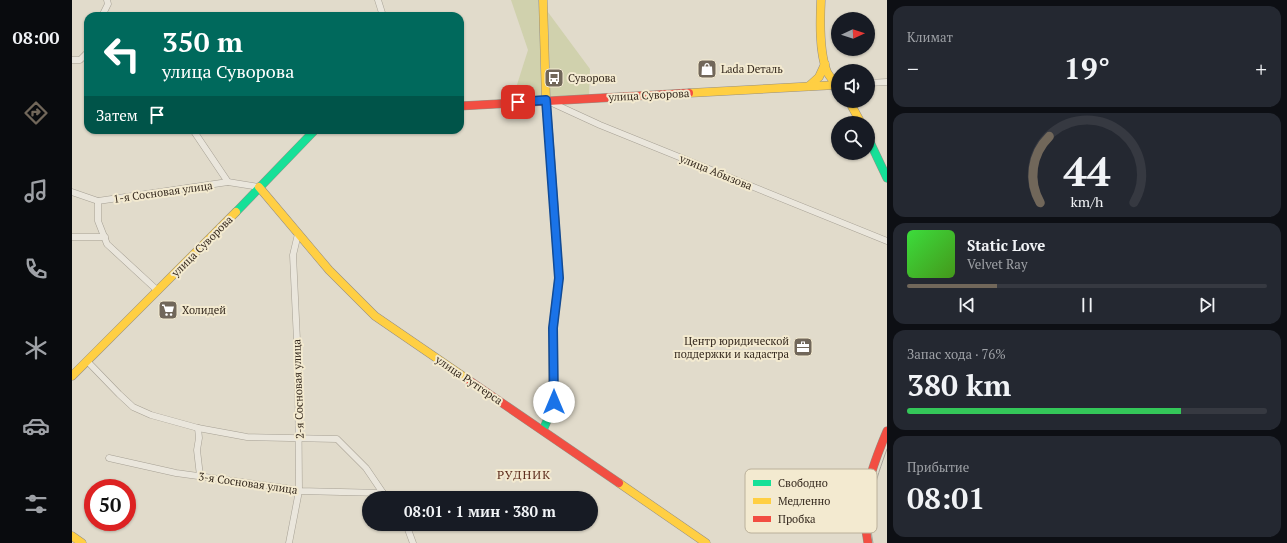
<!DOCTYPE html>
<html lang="ru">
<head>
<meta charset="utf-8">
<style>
  body { margin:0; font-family:"PT Serif",serif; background:#242831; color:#f1f3f6; height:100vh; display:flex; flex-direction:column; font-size:15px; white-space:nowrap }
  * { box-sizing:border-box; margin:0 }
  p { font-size:13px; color:#9ea1a6 }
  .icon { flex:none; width:22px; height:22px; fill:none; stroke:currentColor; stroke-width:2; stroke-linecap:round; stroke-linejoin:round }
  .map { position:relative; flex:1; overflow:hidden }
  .side { display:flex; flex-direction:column; gap:6px; padding:6px; background:#0d0f14; width:400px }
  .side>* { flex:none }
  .banner { position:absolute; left:12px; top:12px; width:380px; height:122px; border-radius:12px; box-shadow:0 1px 3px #0004; background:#00695c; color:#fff; overflow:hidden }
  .needle { width:26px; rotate:87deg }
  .tools { position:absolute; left:759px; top:12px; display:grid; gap:8px }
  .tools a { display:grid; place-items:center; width:44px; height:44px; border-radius:50%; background:#171b24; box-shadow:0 1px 3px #0004; font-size:20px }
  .speed { position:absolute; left:12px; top:479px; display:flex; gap:8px; font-size:20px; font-weight:700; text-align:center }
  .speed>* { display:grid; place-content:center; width:52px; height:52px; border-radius:50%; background:#171b24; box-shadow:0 1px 3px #0004; line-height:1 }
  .speed .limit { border:6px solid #d22; background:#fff; color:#111 }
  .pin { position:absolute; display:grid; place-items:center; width:34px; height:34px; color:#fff; margin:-17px; border-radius:8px; box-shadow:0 2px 6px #0006 }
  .me { position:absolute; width:44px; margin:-22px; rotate:0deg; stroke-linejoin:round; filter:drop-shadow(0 0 3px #0008) }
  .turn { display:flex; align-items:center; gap:14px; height:84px; padding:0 12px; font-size:18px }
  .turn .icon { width:52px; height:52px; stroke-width:2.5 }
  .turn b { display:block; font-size:28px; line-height:34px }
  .then { display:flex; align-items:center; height:38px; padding:0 12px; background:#0003; gap:8px; font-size:15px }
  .big { font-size:30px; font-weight:800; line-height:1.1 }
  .side .widget { flex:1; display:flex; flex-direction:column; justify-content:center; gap:6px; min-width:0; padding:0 14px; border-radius:12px; background:#242831 }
  .side .dial { align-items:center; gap:0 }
  .dial svg { height:104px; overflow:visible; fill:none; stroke:#363941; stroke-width:7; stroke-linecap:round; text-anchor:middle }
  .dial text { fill:#f1f3f6; stroke:none }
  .song { display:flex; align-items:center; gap:12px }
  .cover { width:48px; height:48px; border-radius:6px; background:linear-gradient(135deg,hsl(120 70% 55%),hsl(100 70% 35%)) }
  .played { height:4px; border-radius:2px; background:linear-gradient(90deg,#71675a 25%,#363941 25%) }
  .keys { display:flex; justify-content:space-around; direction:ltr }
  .heat { display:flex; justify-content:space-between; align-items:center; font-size:22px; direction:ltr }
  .charge { height:6px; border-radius:3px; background:linear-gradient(90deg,#34c759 76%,#363941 0) }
  .trip { position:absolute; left:290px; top:491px; width:236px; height:40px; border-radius:20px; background:#171b24; box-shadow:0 1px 3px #0004; font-weight:800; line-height:40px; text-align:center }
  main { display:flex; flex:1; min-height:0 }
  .tab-bar { display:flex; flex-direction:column; width:72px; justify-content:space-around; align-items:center; background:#090b0e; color:#9ea1a6 }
  .tab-bar .icon { width:28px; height:28px }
  .tab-bar .on { color:#71675a }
  .tab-bar b { font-size:18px; color:#f1f3f6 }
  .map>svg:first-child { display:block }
  .green { fill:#d0d1ad }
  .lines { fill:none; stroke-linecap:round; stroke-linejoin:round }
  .street-casing { stroke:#a6a094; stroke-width:7 }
  .fast-casing { stroke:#968f84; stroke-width:9 }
  .slow-casing { stroke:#968f84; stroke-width:9 }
  .jam-casing { stroke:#968f84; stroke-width:9 }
  .street { stroke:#eae6dc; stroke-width:6 }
  .fast { stroke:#16e098; stroke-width:8 }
  .slow { stroke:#ffcf43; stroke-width:8 }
  .jam { stroke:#f24e42; stroke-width:8 }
  .tram { stroke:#a9a59c; stroke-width:1 }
  .route-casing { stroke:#114b97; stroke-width:10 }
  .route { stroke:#1a73e8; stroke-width:7 }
  .labels { text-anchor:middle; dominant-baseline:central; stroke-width:4; stroke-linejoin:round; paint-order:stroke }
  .poi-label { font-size:11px; fill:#34281d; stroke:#f3ead0; text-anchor:start }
  .street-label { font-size:11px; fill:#34281d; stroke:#f3ead0 }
  .neighbourhood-label { font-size:12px; letter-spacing:1px; fill:#5e2d1e; stroke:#f3ead0 }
  .key { fill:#f3ead0; stroke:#bab09a; stroke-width:1 }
  .key-label { font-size:11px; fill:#34281d }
</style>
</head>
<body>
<main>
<nav class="tab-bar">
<b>08:00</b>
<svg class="icon on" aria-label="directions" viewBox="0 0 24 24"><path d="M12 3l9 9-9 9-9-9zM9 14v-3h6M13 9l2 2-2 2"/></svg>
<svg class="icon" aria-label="music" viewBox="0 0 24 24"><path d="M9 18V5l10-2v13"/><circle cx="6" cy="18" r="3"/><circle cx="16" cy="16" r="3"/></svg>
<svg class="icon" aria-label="phone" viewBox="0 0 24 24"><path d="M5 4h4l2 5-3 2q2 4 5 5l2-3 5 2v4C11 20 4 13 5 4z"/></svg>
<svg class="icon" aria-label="climate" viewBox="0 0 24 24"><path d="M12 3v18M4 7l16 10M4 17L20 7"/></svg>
<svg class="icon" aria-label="car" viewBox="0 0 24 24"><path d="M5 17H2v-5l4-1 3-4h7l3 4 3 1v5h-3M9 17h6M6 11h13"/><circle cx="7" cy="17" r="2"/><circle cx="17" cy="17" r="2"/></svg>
<svg class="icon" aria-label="filters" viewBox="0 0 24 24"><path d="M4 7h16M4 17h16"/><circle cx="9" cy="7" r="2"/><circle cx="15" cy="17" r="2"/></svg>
</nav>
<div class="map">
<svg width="815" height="543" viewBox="0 0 815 543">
  <rect width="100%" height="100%" fill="#e1dbcb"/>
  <path class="green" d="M439 0H467L518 69 517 96H455L443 91 456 50Z"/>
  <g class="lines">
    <defs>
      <g id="street">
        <path d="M306 0 311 16"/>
        <path d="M30 16 36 4 35 0"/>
        <path d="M0 60H8L16 52"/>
        <path d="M796 83 815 82"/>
        <path d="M478 102 528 125 815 241"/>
        <path d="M121 130 156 182 187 187"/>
        <path d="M0 192 26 201 156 182"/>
        <path d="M26 201V221L35 244 86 291"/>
        <path d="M0 237H33"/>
        <path d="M15 361 47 394 61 407 79 415 126 428 175 437 265 439 294 468 311 493"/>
        <path d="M126 428 127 438 125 450 128 476"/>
        <path d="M37 458 104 473 213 488 227 491 311 493 315 498"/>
        <path d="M334 524 341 543"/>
        <path d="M217 543 227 491 226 362 221 255 226 234"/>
      </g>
      <g id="fast">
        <path d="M796 138 815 178"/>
        <path d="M164 212 243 130"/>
        <path d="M471 430 481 407V328L487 278 478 151"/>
      </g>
      <g id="slow">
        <path d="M471 0 474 100 478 151"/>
        <path d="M749 0C748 21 747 52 755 72 758 77 762 82 766 87"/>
        <path d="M737 86 747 77 753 64"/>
        <path d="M617 93 764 85"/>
        <path d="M777 101 789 123"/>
        <path d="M187 187 257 270 303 316 395 379"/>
        <path d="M0 376 164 212"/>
        <path d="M547 483 634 543"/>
        <path d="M0 536 10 543"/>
      </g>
      <g id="jam">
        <path d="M388 106 617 93"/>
        <path d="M395 379 547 483"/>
        <path d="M796 543C787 501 799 469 815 431"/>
      </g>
    </defs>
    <use href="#street" class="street-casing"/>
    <use href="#fast" class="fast-casing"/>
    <use href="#slow" class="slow-casing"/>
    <use href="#jam" class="jam-casing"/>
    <use href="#street" class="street"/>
    <use href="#fast" class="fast"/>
    <use href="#slow" class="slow"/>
    <use href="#jam" class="jam"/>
    <path class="tram" d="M801 543C794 508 803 482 815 449"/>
  </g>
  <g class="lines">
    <defs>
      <path id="route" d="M446 102 474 100 487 278 481 328 482 402"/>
    </defs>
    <use href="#route" class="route-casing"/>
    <use href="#route" class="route"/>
  </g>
  <defs>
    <symbol id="shop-square" viewBox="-11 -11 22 22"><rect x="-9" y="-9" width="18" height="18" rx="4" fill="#71675a" stroke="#f3ead0"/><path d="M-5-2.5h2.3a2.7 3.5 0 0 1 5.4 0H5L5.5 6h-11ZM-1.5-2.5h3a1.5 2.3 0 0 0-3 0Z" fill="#fff"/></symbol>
    <symbol id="bus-square" viewBox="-11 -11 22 22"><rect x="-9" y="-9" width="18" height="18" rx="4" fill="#71675a" stroke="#f3ead0"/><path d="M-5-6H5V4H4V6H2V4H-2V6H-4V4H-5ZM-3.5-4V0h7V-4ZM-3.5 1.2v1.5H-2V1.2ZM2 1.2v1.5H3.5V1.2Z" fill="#fff"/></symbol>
    <symbol id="supermarket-square" viewBox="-11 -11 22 22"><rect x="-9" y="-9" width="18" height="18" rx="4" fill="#71675a" stroke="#f3ead0"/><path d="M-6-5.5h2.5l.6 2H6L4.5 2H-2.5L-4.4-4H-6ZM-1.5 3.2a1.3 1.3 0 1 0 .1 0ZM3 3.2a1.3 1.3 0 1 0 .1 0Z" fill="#fff"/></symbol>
    <symbol id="office-square" viewBox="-11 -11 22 22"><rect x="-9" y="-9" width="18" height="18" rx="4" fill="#71675a" stroke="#f3ead0"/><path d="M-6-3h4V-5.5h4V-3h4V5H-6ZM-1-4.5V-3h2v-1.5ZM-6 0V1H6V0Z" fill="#fff"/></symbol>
  </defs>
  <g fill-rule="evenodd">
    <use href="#shop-square" x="624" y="58" width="22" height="22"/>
    <use href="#bus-square" x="471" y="67" width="22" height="22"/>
    <use href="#supermarket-square" x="85" y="299" width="22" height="22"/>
    <use href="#office-square" x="720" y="336" width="22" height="22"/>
  </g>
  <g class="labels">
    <g class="poi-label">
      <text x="649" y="69">Lada Dеталь</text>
      <text x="496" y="78">Суворова</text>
      <text x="110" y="310">Холидей</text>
      <text x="717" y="341" text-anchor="end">Центр юридической<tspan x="717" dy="13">поддержки и кадастра</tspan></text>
    </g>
    <g class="street-label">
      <text transform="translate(577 95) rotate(-3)">улица Суворова</text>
      <text transform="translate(644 172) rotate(22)">улица Абызова</text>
      <text transform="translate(91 192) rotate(-8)">1-я Сосновая улица</text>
      <text transform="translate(130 246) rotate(-45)">улица Суворова</text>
      <text transform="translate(397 380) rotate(34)">улица Рутгерса</text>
      <text transform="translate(226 389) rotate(-92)">2-я Сосновая улица</text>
      <text transform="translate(176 483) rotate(8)">3-я Сосновая улица</text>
    </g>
    <g class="neighbourhood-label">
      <text x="452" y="474">РУДНИК</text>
    </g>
  </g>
  <rect x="673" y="469" width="132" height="64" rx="6" class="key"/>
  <rect x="681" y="480" width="18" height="6" fill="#16e098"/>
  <rect x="681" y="498" width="18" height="6" fill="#ffcf43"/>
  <rect x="681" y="516" width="18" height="6" fill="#f24e42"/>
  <g class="key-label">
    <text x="706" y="487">Свободно</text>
    <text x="706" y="505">Медленно</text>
    <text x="706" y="523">Пробка</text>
  </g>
</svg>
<div class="tools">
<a><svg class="needle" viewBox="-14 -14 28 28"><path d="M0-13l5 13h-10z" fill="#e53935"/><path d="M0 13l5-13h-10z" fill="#9ea1a6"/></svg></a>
<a><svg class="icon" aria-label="sound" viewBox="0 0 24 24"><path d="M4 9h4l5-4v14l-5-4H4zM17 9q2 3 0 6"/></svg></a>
<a><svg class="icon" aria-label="search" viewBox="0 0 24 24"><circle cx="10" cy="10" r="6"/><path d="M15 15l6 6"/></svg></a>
</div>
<div class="speed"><div class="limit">50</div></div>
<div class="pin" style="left:446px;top:102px;background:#d93025"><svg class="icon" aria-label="arrive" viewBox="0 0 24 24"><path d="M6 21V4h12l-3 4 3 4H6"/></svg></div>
<svg class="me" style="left:482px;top:402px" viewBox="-20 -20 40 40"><circle r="19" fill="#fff"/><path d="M0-13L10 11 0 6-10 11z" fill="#1a73e8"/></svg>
<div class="trip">08:01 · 1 мин · 380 m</div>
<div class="banner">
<div class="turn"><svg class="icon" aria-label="left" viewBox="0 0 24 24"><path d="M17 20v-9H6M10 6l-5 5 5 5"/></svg><div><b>350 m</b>улица Суворова</div></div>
<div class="then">Затем<svg class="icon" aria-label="arrive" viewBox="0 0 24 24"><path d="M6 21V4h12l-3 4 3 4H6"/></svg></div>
</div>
</div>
<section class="side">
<div class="widget"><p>Климат</p>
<div class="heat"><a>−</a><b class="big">19°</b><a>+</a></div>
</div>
<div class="widget dial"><svg viewBox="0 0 100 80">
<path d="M14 69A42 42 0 1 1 86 69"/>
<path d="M14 69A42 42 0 0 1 21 18" stroke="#71675a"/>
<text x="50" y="56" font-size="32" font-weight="700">44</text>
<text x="50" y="72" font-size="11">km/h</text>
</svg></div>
<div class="widget">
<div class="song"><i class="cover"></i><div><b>Static Love</b><p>Velvet Ray</p></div></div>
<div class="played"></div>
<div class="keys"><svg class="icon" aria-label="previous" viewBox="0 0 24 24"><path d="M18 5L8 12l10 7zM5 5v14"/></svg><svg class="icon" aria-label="pause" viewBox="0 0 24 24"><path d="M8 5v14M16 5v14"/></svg><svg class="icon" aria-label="next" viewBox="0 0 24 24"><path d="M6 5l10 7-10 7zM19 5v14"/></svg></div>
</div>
<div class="widget"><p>Запас хода · 76%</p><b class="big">380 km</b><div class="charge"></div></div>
<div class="widget"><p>Прибытие</p><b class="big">08:01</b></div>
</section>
</main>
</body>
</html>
